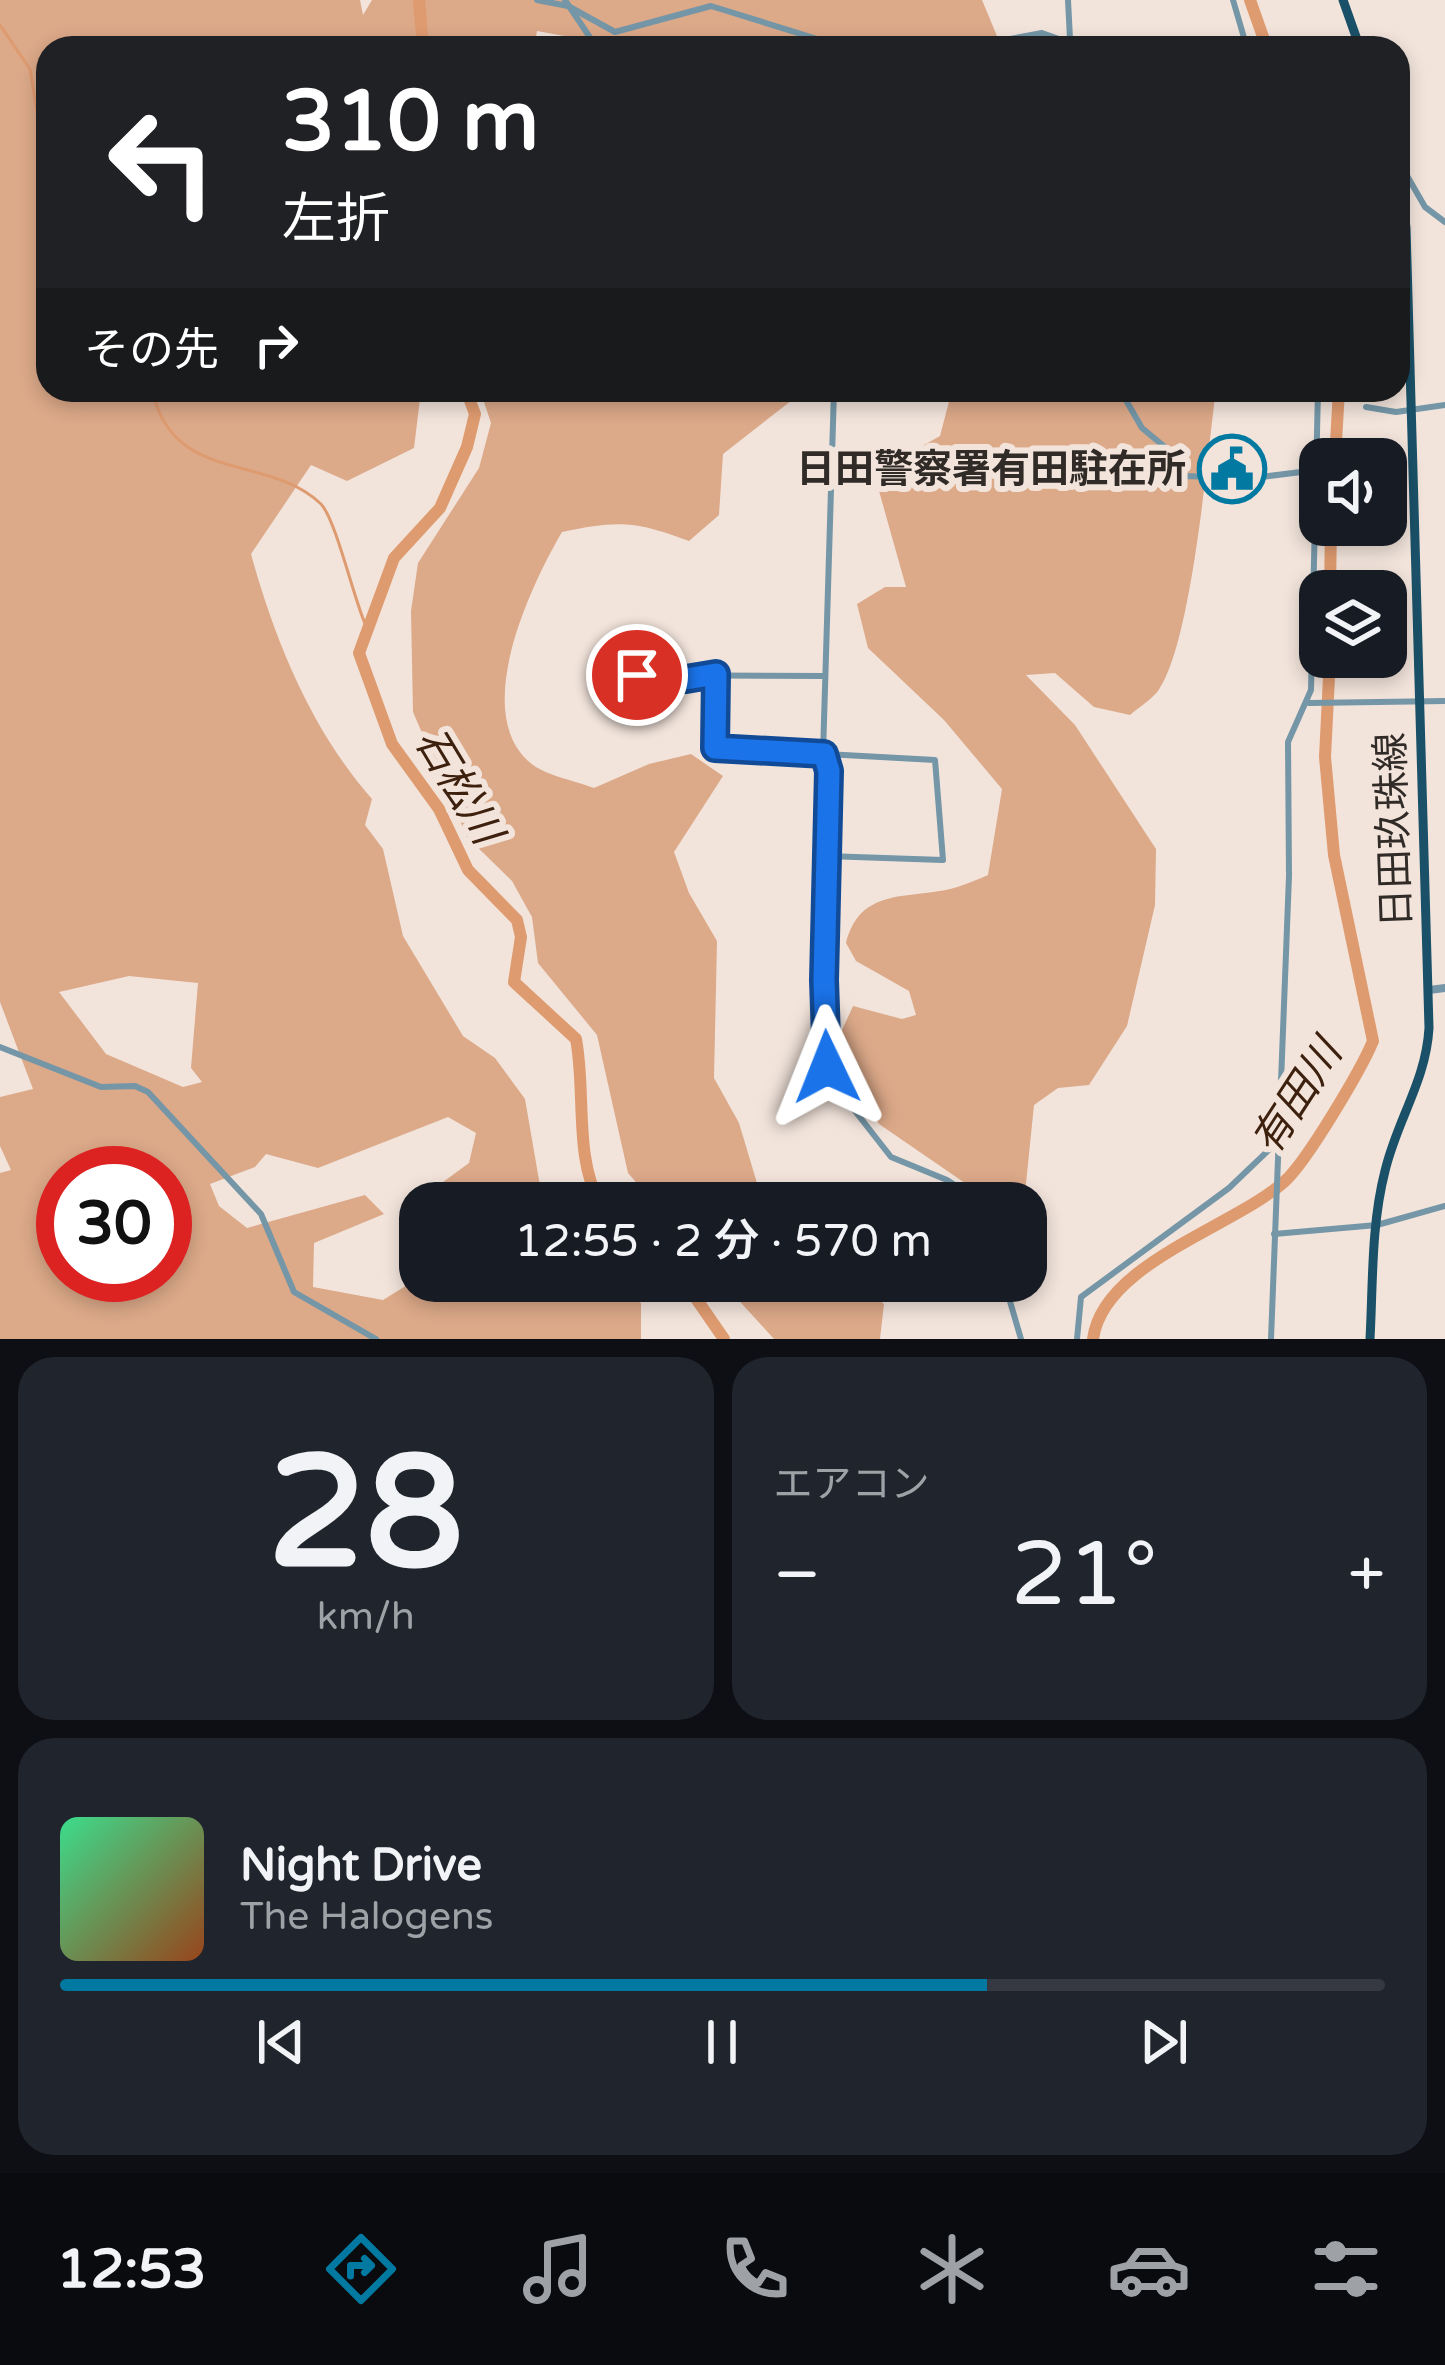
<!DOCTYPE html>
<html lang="ja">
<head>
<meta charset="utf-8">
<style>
  body { margin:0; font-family:"Varela Round","Noto Sans JP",sans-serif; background:#20242c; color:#f1f3f6; height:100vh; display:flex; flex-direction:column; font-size:45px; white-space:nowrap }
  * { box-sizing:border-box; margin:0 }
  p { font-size:39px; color:#9ea1a6 }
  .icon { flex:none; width:66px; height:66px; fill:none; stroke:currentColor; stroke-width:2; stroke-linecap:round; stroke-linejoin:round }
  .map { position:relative; height:1339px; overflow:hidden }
  .drawer { display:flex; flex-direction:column; gap:18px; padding:18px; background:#0d0f14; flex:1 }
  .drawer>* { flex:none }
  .guide { position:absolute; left:36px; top:36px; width:1374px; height:366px; border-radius:36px; box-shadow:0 6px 18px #0003; background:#202124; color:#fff; overflow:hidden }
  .fabs { position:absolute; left:1299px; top:438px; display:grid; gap:24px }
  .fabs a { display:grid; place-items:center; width:108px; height:108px; border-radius:24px; background:#171b24; box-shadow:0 6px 18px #0003; font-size:60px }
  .speed { position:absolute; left:36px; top:1146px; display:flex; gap:24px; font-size:60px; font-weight:700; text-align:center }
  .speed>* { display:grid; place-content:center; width:156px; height:156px; border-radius:50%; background:#171b24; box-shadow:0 6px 18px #0003; line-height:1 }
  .speed .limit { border:18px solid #d22; background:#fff; color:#111 }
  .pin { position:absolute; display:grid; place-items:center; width:102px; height:102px; color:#fff; margin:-51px; border:6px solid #fff; border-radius:50%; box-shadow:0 3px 12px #0007 }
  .me { position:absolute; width:132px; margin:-66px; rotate:358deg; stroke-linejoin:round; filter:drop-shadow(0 0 9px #0008) }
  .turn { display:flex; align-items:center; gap:42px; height:252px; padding:0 48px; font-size:54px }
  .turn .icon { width:156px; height:156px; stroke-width:2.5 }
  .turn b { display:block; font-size:84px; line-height:102px }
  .then { display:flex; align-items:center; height:114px; padding:0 48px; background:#0003; gap:24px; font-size:45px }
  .big { font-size:90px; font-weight:600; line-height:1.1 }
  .drawer .widget { flex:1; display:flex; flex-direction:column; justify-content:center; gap:18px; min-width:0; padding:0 42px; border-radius:36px; background:#20242c }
  .drawer .dial { align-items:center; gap:0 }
  .dial b { font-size:156px; line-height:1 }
  .song { display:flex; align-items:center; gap:36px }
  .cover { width:144px; height:144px; border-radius:18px; background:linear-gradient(135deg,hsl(150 70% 55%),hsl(20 70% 35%)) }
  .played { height:12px; border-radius:6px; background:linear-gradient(90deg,#0179a1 70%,#363941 70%) }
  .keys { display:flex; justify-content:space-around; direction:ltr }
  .heat { display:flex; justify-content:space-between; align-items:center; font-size:66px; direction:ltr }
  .drawer .tiles { flex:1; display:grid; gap:18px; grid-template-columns:1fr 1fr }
  .widget:last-child { grid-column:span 2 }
  .trip { position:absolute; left:399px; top:1182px; width:648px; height:120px; border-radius:36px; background:#171b24; box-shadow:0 6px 18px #0003; font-weight:600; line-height:120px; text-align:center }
  .tabs { display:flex; height:192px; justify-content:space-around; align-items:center; background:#090b0e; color:#9ea1a6 }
  .tabs .icon { width:84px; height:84px }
  .tabs .on { color:#0179a1 }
  .tabs b { font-size:54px; color:#f1f3f6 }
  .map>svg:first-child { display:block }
  .green { fill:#dca989; fill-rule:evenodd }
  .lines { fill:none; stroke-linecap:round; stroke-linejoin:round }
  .stream { stroke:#df9b70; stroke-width:3 }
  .river { stroke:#df9b70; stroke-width:12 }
  .minor { stroke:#7496a7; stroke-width:6 }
  .tertiary { stroke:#7496a7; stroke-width:8 }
  .primary { stroke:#1a5168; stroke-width:9 }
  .route-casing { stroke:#114b97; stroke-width:30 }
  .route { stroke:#1a73e8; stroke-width:21 }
  .labels { text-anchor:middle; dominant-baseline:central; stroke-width:12; stroke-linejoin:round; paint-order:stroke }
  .poi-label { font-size:39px; font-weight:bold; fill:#312b28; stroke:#f2e4db; text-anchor:end }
  .street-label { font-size:39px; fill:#312b28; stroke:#f2e4db }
  .water-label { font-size:42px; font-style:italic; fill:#3d210e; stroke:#f2e4db }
</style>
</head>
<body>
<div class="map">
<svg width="1445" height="1339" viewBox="0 0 1445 1339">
  <rect width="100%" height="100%" fill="#f2e4db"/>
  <g class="green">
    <path d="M0 0H360L363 15 372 0H982L1002 48H630L537 31 534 48H48V390H412L420 399 414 448 347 481 311 465 251 554C275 641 312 731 372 799L365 825 383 849 403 936 463 1036 495 1058 525 1099 543 1203H420V1227L405 1230 402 1212 469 1163 476 1133 448 1117 318 1168 266 1154 255 1167 210 1184 219 1206 247 1228 365 1195 384 1214 314 1243 313 1287 383 1300 420 1277 608 1281 641 1303V1339H0V1173L11 1170 0 1146V1097L33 1089 0 1002ZM129 976 198 983 191 1068 202 1082 183 1087 106 1054 59 992ZM63 1173H165V1275H63Z"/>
    <path d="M480 390H805L723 454 719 515 689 541C636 521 618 520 562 532 531 585 468 716 533 765 548 776 576 781 594 788L649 764 691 754 723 776 674 852 689 893 717 941 714 1078 739 1123 763 1203H654L628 1173 597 1035 538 963 532 917 512 881 467 837 413 712 411 611 418 563 479 468 491 423Z"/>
    <path d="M952 390H1216C1207 455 1192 644 1158 691 1151 700 1138 708 1130 715L1094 707 1055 673 1026 675 1075 725 1156 849 1155 905 1127 1026 1089 1085 1058 1088 1034 1105 1024 1203H994L879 1124 847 1072 838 1039 853 1006 902 1019 916 1015 909 991 856 961 846 943C860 888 906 899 950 889 963 886 976 880 988 875L1002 789 944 720 868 648 857 604 885 587H906L879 491 894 462 940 436Z"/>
    <path d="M721 1281H858L884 1304 880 1339H774Z"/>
  </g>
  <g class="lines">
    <g class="stream">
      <path d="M0 25 30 69 48 178"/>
      <path d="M152 390C174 486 266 452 321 504 336 520 354 600 366 626"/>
    </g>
    <g class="river">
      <path d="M419 0 423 48"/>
      <path d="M1250 0 1267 48"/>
      <path d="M466 390 475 414 467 447 440 508 394 558 359 653 392 744 439 809 468 870 517 920 521 937 514 982 576 1039C586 1092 574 1158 600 1203"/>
      <path d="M1335 459 1339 390"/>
      <path d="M1330 591 1331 525"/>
      <path d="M684 1281 724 1339"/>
      <path d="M1093 1339C1103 1263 1234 1227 1285 1181 1307 1161 1361 1070 1373 1041L1334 855 1325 757 1330 657"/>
    </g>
    <g class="minor">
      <path d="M537 0 568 6 615 32 711 6 843 47 994 42 1042 33 1084 48"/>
      <path d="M565 0 597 48"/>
      <path d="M1068 0 1070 39"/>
      <path d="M1233 0 1247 48"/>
      <path d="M1398 160 1425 207 1445 222"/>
      <path d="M834 390 823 754 829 771 824 980 830 1079 891 1157 947 1180 982 1203"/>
      <path d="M1120 390 1142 428 1177 457 1183 476 1253 478 1317 470"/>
      <path d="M1366 407 1396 412 1445 405"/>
      <path d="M716 674 715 748 935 760 943 860 826 856"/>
      <path d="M629 675 825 676"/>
      <path d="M1309 703 1445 701"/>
      <path d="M0 1047 101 1087 135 1086 148 1092 261 1214 294 1292 376 1339"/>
      <path d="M1274 1234 1377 1225 1445 1206"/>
      <path d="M1004 1281 1021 1339"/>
      <path d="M1077 1339 1081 1297 1229 1188 1276 1143"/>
      <path d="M1271 1339 1289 876 1288 742 1311 690 1318 390"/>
    </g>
    <path class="tertiary" d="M1429 990 1445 988"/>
    <g class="primary">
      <path d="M1343 0 1360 48"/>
      <path d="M1370 1339C1373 1284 1371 1225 1385 1171 1397 1120 1426 1081 1429 1028L1406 228 1398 167"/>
    </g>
  </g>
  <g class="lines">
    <defs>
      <path id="route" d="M637 675 686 679 716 674 715 748 824 754 829 771 824 980 827 1067"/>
    </defs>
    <use href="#route" class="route-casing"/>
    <use href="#route" class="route"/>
  </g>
  <defs>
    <symbol id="civic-ring" viewBox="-11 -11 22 22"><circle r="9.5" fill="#f2e4db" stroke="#0179a1" stroke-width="1.5"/><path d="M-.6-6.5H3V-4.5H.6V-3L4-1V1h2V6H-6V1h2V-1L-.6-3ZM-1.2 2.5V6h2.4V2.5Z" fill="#0179a1"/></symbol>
  </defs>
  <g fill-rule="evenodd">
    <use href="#civic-ring" x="1194" y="431" width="76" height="76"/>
  </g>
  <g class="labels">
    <g class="poi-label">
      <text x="1186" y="469">日田警察署有田駐在所</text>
    </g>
    <g class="street-label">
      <text transform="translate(1394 830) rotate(-92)">日田玖珠線</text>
    </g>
    <g class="water-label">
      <text transform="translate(458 786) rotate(59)">石松川</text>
      <text transform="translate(1297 1097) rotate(-57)">有田川</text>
    </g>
  </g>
</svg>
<div class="fabs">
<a><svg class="icon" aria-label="sound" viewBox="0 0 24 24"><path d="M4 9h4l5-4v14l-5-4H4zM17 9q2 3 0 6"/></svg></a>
<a><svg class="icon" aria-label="layers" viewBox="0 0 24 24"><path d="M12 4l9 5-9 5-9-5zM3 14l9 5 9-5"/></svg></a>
</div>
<div class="speed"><div class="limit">30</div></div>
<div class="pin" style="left:637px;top:675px;background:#d93025"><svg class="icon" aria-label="arrive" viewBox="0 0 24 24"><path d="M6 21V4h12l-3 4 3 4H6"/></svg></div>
<svg class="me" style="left:827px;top:1067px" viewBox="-20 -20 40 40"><path d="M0-17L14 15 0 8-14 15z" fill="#1a73e8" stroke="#fff" stroke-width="4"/></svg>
<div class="trip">12:55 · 2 分 · 570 m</div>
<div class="guide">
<div class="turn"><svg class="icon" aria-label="left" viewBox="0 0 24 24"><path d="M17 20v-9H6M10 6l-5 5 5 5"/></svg><div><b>310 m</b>左折</div></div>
<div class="then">その先<svg class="icon" aria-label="right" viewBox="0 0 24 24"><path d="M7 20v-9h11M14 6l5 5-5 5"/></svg></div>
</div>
</div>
<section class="drawer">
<div class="tiles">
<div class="widget dial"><b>28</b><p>km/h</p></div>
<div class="widget"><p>エアコン</p>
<div class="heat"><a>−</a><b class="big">21°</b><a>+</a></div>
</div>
<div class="widget">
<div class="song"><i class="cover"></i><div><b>Night Drive</b><p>The Halogens</p></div></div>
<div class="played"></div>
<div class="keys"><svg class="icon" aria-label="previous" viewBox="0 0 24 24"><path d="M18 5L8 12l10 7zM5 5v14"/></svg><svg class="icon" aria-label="pause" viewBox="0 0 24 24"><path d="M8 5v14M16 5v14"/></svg><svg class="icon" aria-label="next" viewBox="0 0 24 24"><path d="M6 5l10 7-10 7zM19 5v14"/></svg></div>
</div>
</div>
</section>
<nav class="tabs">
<b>12:53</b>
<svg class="icon on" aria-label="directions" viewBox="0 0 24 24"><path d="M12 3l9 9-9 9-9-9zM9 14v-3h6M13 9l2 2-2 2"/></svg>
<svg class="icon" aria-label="music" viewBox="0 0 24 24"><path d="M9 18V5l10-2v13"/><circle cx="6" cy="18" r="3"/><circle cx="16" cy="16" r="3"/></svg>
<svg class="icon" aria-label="phone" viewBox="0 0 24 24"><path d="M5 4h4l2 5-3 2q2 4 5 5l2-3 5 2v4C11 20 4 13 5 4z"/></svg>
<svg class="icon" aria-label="climate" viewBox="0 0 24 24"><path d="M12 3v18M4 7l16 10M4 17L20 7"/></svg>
<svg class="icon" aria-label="car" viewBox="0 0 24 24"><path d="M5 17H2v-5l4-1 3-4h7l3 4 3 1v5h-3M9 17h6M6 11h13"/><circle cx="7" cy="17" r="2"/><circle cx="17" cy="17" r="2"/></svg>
<svg class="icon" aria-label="filters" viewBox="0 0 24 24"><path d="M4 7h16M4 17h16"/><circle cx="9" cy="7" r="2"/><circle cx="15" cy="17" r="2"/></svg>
</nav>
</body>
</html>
